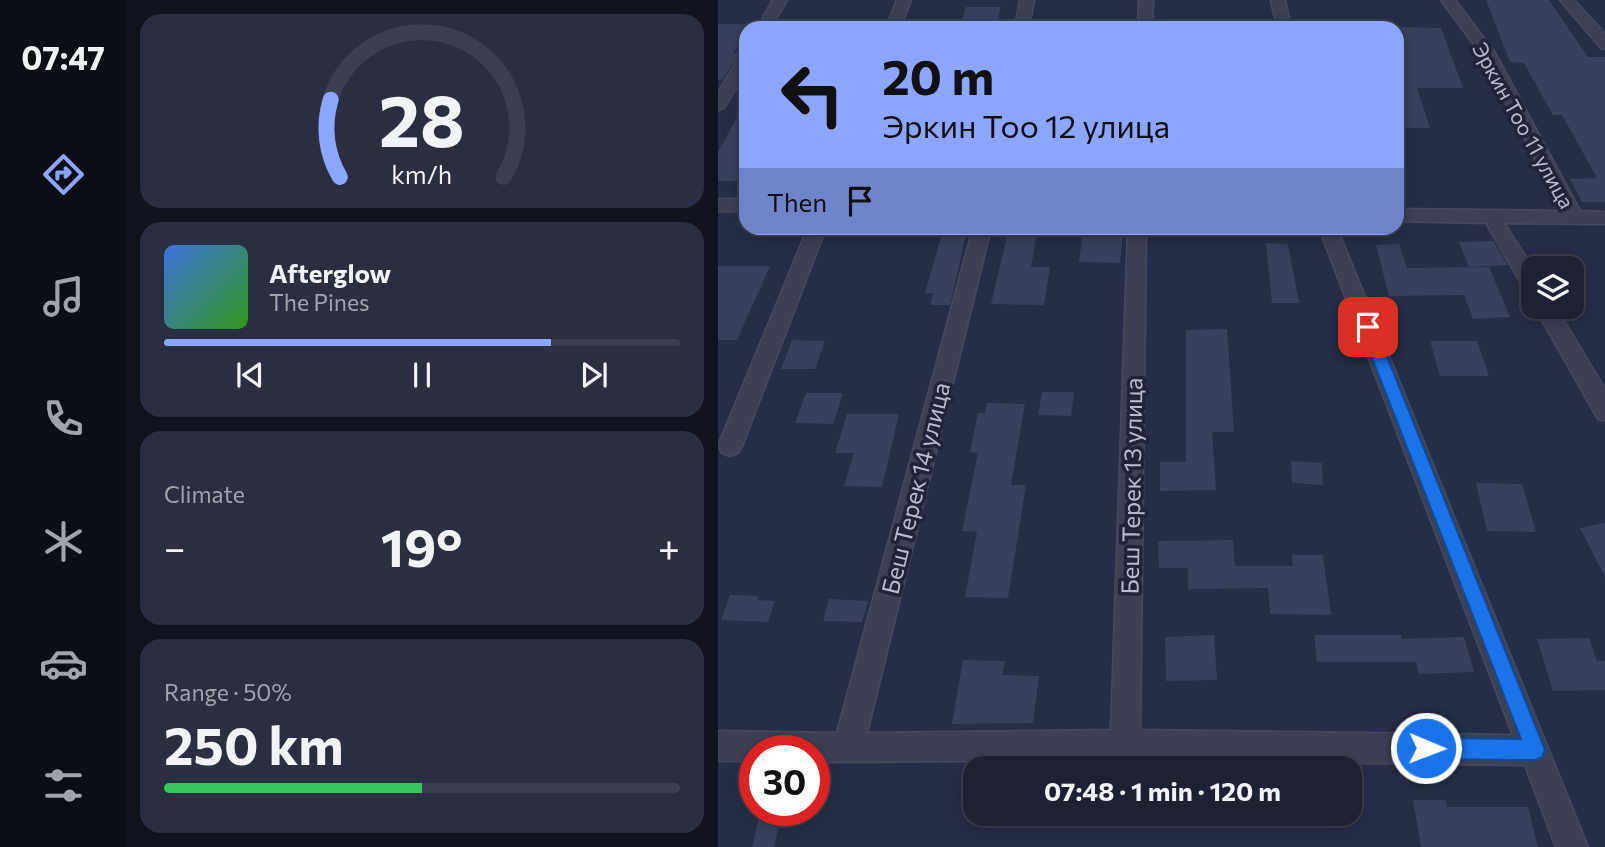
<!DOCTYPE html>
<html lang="en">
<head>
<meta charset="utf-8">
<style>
  body { margin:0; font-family:Commissioner,sans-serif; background:#292f40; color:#f1f3f6; height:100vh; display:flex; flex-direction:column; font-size:26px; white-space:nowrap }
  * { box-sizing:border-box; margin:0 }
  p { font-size:23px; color:#a0a4ac }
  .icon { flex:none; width:38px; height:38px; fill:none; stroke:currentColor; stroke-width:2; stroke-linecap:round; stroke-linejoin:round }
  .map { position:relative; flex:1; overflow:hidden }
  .side { display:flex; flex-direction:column; gap:14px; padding:14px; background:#0f131d; width:592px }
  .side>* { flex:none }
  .top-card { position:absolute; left:21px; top:21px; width:665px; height:214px; border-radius:21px; box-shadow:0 4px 18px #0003,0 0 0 2px #3a3f4f; background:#8ca5ff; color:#111; overflow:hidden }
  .tools { position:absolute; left:803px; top:256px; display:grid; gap:14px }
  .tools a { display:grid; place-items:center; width:63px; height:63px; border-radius:14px; background:#1c2234; box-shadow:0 4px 18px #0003,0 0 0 2px #3a3f4f; font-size:35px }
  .speed { position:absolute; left:21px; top:735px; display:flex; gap:14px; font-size:35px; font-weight:700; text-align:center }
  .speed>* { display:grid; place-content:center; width:91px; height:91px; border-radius:50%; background:#1c2234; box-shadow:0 4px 18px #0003,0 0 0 2px #3a3f4f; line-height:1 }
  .speed .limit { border:10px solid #d22; background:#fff; color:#111 }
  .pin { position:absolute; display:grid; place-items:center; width:60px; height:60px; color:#fff; margin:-30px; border-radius:14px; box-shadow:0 4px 10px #0006 }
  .me { position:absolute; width:77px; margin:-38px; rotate:91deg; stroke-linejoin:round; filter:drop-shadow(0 0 5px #0008) }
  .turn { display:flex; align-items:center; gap:24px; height:147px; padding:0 28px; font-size:32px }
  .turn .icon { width:91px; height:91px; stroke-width:2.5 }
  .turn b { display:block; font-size:49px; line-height:60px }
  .then { display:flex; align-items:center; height:66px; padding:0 28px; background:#0003; gap:14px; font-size:26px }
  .big { font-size:52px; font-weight:700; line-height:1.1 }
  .side .tile { flex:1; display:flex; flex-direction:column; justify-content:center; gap:10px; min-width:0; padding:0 24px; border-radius:21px; background:#292f40 }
  .side .dial { align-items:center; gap:0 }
  .dial svg { height:182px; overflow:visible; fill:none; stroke:#3a3f4f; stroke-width:7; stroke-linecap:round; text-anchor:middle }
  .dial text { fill:#f1f3f6; stroke:none }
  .song { display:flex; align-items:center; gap:21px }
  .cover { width:84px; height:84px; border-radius:10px; background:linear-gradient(135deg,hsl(220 70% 55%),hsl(110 70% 35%)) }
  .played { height:7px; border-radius:4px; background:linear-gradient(90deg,#8ca5ff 75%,#3a3f4f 75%) }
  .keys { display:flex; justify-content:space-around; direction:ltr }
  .heat { display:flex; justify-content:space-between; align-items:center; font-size:38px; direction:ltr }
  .charge { height:10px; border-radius:5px; background:linear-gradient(90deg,#34c759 50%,#3a3f4f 0) }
  .trip { position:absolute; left:245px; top:756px; width:399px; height:70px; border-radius:21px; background:#1c2234; box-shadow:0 4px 18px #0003,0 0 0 2px #3a3f4f; font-weight:700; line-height:70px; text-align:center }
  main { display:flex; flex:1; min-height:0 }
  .tab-bar { display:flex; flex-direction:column; width:126px; justify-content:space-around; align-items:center; background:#0b0e15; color:#a0a4ac }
  .tab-bar .icon { width:49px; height:49px }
  .tab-bar .on { color:#8ca5ff }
  .tab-bar b { font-size:32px; color:#f1f3f6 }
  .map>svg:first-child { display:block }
  .building { fill:#37415c }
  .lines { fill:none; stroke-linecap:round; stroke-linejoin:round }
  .minor-casing { stroke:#434a5e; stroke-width:3 }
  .minor { fill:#3a4155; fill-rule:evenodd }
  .route { fill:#1a73e8; stroke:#114b97; stroke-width:2 }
  .labels { text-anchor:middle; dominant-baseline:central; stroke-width:7; stroke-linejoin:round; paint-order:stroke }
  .far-street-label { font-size:21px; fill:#b8bdce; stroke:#1e253b }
  .street-label { font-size:24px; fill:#b8bdce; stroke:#1e253b }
</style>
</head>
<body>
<main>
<nav class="tab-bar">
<b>07:47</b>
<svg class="icon on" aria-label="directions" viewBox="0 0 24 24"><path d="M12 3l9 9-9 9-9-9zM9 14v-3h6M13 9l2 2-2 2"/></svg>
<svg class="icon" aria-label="music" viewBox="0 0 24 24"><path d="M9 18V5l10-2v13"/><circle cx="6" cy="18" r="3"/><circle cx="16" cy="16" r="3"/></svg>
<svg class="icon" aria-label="phone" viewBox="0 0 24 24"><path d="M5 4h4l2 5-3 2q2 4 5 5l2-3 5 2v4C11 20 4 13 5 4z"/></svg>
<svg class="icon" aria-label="climate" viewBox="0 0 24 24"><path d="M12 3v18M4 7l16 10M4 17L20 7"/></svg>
<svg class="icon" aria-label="car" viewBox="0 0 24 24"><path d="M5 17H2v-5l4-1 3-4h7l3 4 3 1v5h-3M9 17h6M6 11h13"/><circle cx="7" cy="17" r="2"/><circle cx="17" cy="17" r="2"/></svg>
<svg class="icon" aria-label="filters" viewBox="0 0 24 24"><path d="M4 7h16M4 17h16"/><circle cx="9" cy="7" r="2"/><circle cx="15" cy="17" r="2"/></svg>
</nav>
<section class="side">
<div class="tile dial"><svg viewBox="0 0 100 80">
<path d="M14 69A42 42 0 1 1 86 69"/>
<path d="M14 69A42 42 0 0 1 10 35" stroke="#8ca5ff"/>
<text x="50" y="56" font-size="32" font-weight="700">28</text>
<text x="50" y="72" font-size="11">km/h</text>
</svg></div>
<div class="tile">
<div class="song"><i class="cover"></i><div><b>Afterglow</b><p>The Pines</p></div></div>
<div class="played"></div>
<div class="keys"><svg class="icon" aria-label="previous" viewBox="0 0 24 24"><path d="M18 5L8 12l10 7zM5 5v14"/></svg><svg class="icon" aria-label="pause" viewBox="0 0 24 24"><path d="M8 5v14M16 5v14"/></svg><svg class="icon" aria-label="next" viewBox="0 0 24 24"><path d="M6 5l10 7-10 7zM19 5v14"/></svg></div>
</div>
<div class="tile"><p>Climate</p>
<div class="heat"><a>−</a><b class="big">19°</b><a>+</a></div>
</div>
<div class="tile"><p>Range · 50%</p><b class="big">250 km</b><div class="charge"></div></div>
</section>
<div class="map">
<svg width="888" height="847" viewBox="0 0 888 847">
  <rect width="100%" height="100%" fill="#252e46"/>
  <g class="building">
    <path d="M768 0H831L870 57H887V202H864L852 179 879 178 844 115H835L806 63 792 62Z"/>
    <path d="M248 7H283L277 28H241Z"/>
    <path d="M0 24H33L15 53H22L5 79 0 80Z"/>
    <path d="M679 27 723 28 745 88H699L712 128H679Z"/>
    <path d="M28 101V181H0V152Z"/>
    <path d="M291 228H320L313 267H332L326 305 273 304Z"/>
    <path d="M365 232 405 233 402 263 361 262Z"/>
    <path d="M224 234 248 235 232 305H212L215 293H207Z"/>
    <path d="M775 241 790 265 751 267 741 242Z"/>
    <path d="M548 243 570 244 581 303H554Z"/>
    <path d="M681 244 689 268 771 267 792 317 755 319 746 295 671 296 658 245Z"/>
    <path d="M0 266H52L19 340H0Z"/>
    <path d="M509 329 516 432H494L498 490 442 491V462H468V330Z"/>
    <path d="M74 340 107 341 97 369H63Z"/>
    <path d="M712 341H759L771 376H722Z"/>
    <path d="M324 392H356L353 416 320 415Z"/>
    <path d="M88 393H125L115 424 77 423Z"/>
    <path d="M269 403 307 404 293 485H308L290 598 247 597 259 532 244 531 260 453 252 452 260 413H267Z"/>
    <path d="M129 414H181L164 487 126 486 136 453H117Z"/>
    <path d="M573 461 604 463 605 485 574 483Z"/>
    <path d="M758 483 804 484 818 532 769 531Z"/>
    <path d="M887 523V577L862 528Z"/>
    <path d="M515 540 517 566H575L574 555H605L613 615 552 614 550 588 470 589V568H441L440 541Z"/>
    <path d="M12 595 40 596 39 600 57 601 50 622 3 620Z"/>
    <path d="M111 599 150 601 144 622 105 621Z"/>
    <path d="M496 635 499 680 448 681 447 637Z"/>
    <path d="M596 635H683L684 639 746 637 756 672 701 674 698 662H599Z"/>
    <path d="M871 638 879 661H887V690L835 691 819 639Z"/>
    <path d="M245 660 287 661 284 675 321 676 315 723 234 724Z"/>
    <path d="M695 800H727L729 807H810L820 847H703Z"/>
    <path d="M43 810H65L56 847H34Z"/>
  </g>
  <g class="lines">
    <defs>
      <g id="minor">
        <path d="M55 0H69L53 28H39Z"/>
        <path d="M179 0H193L182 28H168Z"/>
        <path d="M302 0H316L311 28H297Z"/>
        <path d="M421 0H435L434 28H420Z"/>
        <path d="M553 0H567L573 28H559Z"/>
        <path d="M723 0H737L777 53 862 211 888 212V224L786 223 816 270V295L809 293 768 223 679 221V209L844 211 763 54Z"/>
        <path d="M842 0H856L888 35V49L883 48Z"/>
        <path d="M28 53V71L6 108 0 110V92L23 55Z"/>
        <rect x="0" y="199" width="28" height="12"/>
        <path d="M90 228H108L24 446 20 453 12 456 4 453 0 446Z"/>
        <path d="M255 228H273L149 733 393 730 410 228H428L422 730 795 735 601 228H619L870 847H838L807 765 407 760 96 762V751H37V761H0V731L119 733Z"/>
        <path d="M816 306H837L888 391V421L880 419Z"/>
      </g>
    </defs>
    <use href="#minor" class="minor-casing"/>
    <use href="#minor" class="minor"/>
  </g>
  <path class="route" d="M650 321 657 327 827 750 824 757 817 760 708 759 701 756 698 748 701 741 708 738 803 739 642 327Z"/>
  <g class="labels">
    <g class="far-street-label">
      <text transform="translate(806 125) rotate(61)">Эркин Тоо 11 улица</text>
    </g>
    <g class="street-label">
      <text transform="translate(413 486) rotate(-89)">Беш Терек 13 улица</text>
      <text transform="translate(197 488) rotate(-76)">Беш Терек 14 улица</text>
    </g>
  </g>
</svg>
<div class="tools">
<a><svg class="icon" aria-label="layers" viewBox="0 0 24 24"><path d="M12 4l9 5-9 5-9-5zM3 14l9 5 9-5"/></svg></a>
</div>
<div class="speed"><div class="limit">30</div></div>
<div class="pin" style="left:650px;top:327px;background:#d93025"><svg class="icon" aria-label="arrive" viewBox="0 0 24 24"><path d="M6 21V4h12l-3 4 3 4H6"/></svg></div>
<svg class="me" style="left:708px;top:748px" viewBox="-20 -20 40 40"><circle r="17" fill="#1a73e8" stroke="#fff" stroke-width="3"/><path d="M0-11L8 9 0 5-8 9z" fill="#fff"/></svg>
<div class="trip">07:48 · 1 min · 120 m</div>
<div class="top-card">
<div class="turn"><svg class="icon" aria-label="left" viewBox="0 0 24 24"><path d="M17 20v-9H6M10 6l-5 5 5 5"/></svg><div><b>20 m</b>Эркин Тоо 12 улица</div></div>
<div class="then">Then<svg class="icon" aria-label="arrive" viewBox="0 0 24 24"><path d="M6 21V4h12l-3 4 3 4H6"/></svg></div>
</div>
</div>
</main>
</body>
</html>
